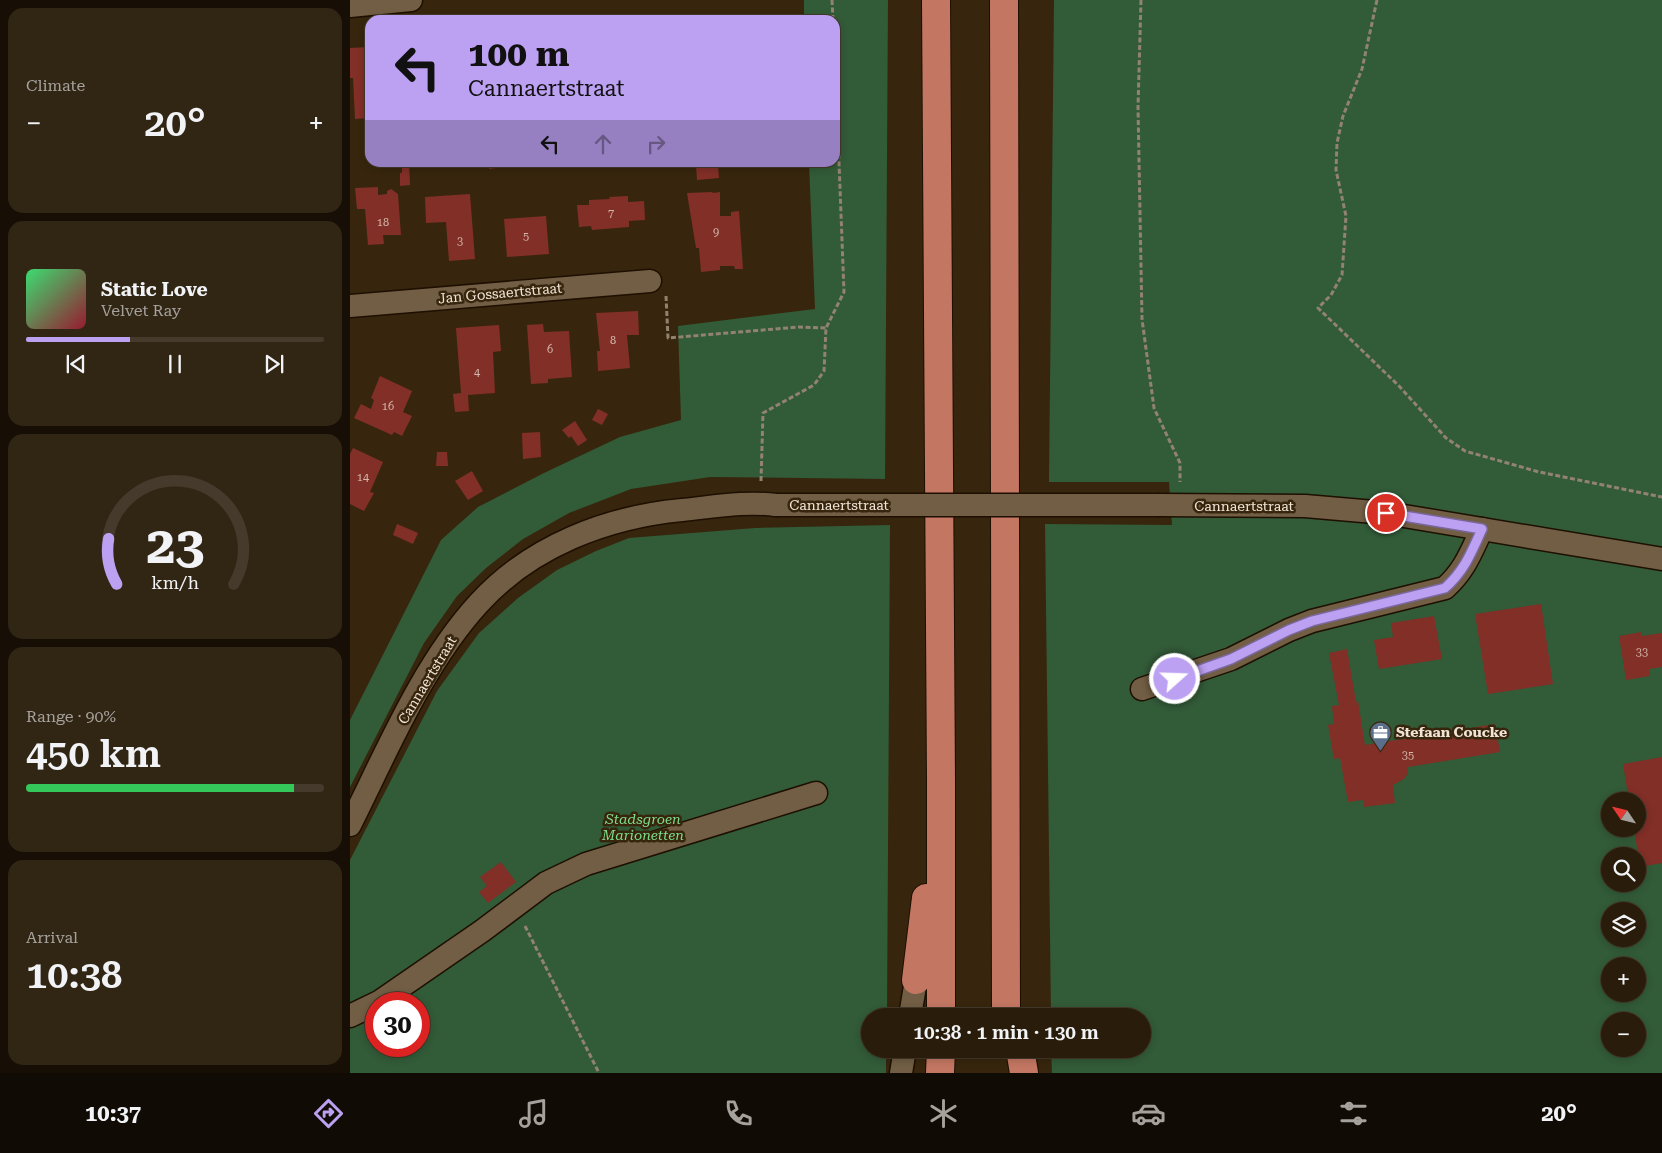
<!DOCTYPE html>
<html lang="en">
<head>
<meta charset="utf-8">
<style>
  body { margin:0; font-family:"Roboto Serif",serif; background:#312513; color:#f1f3f6; height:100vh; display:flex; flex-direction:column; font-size:19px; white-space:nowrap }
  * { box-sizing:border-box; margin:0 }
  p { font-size:16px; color:#a5a19c }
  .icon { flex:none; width:28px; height:28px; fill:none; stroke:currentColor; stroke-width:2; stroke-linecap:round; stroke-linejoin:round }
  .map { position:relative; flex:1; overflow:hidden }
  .details { display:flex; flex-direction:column; gap:8px; padding:8px; background:#170f06; width:350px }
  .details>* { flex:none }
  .guide { position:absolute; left:15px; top:15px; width:475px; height:152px; border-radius:15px; box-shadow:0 2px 8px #0003,0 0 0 1px #453a2b; background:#bca0f2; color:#111; overflow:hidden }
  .needle { width:32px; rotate:305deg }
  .tools { position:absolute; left:1251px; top:792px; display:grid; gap:10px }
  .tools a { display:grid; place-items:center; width:45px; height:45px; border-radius:50%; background:#291c0a; box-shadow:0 2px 8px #0003,0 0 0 1px #453a2b; font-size:25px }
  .speed { position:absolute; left:15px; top:992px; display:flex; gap:10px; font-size:25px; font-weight:700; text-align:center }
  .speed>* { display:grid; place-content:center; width:65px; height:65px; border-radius:50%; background:#291c0a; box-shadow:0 2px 8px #0003,0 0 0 1px #453a2b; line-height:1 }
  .speed .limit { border:8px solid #d22; background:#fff; color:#111 }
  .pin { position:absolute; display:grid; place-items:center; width:42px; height:42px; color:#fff; margin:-21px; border:2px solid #fff; border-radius:50%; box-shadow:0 1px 5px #0007 }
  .me { position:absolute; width:55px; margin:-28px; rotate:70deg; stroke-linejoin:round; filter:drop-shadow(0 0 4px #0008) }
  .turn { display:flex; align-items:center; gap:18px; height:105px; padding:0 20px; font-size:22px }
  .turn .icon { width:65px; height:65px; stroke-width:2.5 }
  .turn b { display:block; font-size:35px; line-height:42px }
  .lanes { display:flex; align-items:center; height:48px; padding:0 20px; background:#0003; justify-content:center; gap:25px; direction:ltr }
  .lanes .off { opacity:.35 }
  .big { font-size:38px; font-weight:600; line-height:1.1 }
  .details .tile { flex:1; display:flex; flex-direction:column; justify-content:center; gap:8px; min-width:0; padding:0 18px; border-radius:15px; background:#312513 }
  .details .dial { align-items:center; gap:0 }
  .dial svg { height:130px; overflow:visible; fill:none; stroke:#453a2b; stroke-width:7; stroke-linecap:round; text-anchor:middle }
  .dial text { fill:#f1f3f6; stroke:none }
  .song { display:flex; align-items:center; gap:15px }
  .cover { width:60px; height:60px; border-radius:8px; background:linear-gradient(135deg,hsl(140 70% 55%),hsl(350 70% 35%)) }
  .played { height:5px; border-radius:2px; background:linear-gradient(90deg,#bca0f2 35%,#453a2b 35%) }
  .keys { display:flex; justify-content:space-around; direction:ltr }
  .heat { display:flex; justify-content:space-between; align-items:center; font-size:28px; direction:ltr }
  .charge { height:8px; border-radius:4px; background:linear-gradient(90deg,#34c759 90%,#453a2b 0) }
  .trip { position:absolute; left:511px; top:1008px; width:290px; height:50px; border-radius:25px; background:#291c0a; box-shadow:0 2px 8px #0003,0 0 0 1px #453a2b; font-weight:600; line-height:50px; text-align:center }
  .dock { display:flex; height:80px; justify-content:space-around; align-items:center; background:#100b04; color:#a5a19c }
  .dock .icon { width:35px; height:35px }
  .dock .selected { color:#bca0f2 }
  .dock b { font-size:22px; color:#f1f3f6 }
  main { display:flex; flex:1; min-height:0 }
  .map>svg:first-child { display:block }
  .green { fill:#325b38; fill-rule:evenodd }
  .building { fill:#822f27 }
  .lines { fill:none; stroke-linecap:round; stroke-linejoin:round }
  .minor-casing { stroke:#1e0f00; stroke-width:25 }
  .highway-casing { stroke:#1e0f00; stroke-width:30 }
  .path { stroke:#928370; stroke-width:3; stroke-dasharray:5 2.5; stroke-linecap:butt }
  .minor { stroke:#715e44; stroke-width:22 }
  .highway { stroke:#c37763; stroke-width:28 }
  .minor-bridge-casing { stroke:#1e0f00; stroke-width:25; stroke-linecap:butt }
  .minor-bridge { stroke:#715e44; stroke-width:22 }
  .route-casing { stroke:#7a689d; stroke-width:12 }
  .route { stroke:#bca0f2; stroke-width:9 }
  .labels { text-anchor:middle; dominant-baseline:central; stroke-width:5; stroke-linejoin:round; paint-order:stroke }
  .number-label { font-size:11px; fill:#d4b7aa }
  .street-label { font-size:14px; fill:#f0e4d6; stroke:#37260d }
  .poi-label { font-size:14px; font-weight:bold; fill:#f0e4d6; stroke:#37260d; text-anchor:start }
  .park-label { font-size:14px; font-style:italic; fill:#7dde8c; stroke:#37260d }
</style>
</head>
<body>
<main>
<section class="details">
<div class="tile"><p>Climate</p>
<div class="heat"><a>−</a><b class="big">20°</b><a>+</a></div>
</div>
<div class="tile">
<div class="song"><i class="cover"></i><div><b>Static Love</b><p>Velvet Ray</p></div></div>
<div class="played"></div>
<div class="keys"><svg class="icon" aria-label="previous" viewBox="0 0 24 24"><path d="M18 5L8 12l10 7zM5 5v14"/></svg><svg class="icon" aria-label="pause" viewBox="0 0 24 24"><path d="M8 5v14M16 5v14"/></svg><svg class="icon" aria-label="next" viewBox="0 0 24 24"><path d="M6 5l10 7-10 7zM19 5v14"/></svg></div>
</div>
<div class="tile dial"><svg viewBox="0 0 100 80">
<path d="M14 69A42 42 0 1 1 86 69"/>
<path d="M14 69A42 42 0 0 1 9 41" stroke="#bca0f2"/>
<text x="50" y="56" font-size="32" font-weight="700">23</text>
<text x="50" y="72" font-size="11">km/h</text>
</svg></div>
<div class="tile"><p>Range · 90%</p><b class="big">450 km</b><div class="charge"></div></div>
<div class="tile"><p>Arrival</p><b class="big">10:38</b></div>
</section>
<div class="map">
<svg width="1312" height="1073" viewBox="0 0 1312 1073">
  <rect width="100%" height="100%" fill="#37260d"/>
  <g class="green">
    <path d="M454 0H538L535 479 360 477 281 489 219 513 173 539 136 568 107 596 74 643 0 787V720L91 540 128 507 194 473 270 437 331 420 328 326 465 309 459 163 485 162V20H454Z"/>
    <path d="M704 0H1312V1073H702L701 1049H792V1016H701L695 524 822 525 819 482H699ZM1260 801H1288V829H1260ZM1260 856H1288V884H1260ZM1260 911H1288V939H1260ZM1260 966H1288V994H1260ZM1260 1021H1288V1049H1260Z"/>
    <path d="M540 525 537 1016H520V1049H536V1073H0V860L87 691 129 633 168 598 207 570 246 551 279 538 405 528ZM26 1004H69V1046H26Z"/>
  </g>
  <g class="building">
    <path d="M403 15 404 20H369V17Z"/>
    <path d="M20 47V118L5 119 3 78H0V48Z"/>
    <path d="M52 162H59L60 185 50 186V173H52Z"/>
    <path d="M139 162H153V167L139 169Z"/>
    <path d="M368 164 369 178 347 180 346 165Z"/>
    <path d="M28 187V195L37 194V191L41 189 48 194 51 235H33L34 244 18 245 15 209H7L5 188Z"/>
    <path d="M362 192 363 193 370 192V216H381V212L389 211 393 269H385L384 266H370V270L351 272 349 248H346L337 193Z"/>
    <path d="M120 194 125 259 99 261 96 222 76 223 75 197Z"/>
    <path d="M278 196V202L294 201 295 220 279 221V227L242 230 241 226 229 227 227 205H239V200L260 199 259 197Z"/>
    <path d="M196 216 199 254 157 257 154 219Z"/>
    <path d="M288 311 289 335H277L280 368 248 371 247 351H250L246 313Z"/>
    <path d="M193 324 194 332 219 331 222 377 198 379V383L181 384 177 325Z"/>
    <path d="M149 325 151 351 143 352 145 393 118 395 119 411 105 412 103 394 111 393 106 328Z"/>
    <path d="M30 376 62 391 53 412 62 416 52 436 44 432 42 435 4 418 11 404 21 409 24 400 21 398Z"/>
    <path d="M248 409 258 414 252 425 242 420Z"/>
    <path d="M225 421 237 440 228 446 221 436 219 438 212 430Z"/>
    <path d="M190 432 191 457 173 459 172 433Z"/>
    <path d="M3 448 33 462 20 492 24 493 14 511 0 504V454Z"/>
    <path d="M87 452H97L98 466H86Z"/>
    <path d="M122 471 133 491 118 500 105 481Z"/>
    <path d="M47 524 68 533 63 544 43 535Z"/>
    <path d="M1191 604 1203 684 1138 694 1125 614Z"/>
    <path d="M1084 616 1092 659 1029 669 1024 640 1043 637 1041 623Z"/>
    <path d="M1292 632V636L1312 633V667L1299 669 1300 676 1276 680 1269 636Z"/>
    <path d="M997 649 1006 702 1008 701 1015 745 1145 724 1150 752 1058 767V773L1054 779 1043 785 1045 803 1014 807 1013 800 998 802 990 758 984 759 978 725 984 724 982 706 989 705 979 653Z"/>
    <path d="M1312 757V863L1290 867 1284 829H1288V801H1279L1273 764Z"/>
    <path d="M151 862 166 882 138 903 129 892 137 886 130 877Z"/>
  </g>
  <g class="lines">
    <defs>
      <g id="minor">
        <path d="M0 6 61 0"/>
        <path d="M0 306 300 281"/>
        <path d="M810 505 955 506 1036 513 1312 559"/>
        <path d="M792 689 881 659 939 630 962 621 1095 588C1115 570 1121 552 1132 529"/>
        <path d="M0 825C37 751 73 664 129 603 181 546 257 517 332 510 363 507 395 501 426 505"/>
        <path d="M0 1016 29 1002 132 931 196 883 236 864 466 793"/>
        <path d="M560 1016 566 980"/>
        <path d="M551 1073 555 1049"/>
      </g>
      <g id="highway">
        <path d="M586 0 591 782V1016"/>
        <path d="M654 0 656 1016"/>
        <path d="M566 980 576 898"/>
        <path d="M670 1049 674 1073"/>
        <path d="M590 1073 591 1049"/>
      </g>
    </defs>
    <use href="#minor" class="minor-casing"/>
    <use href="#highway" class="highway-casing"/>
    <g class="path">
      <path d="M482 0 483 20"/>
      <path d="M791 0 788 107 792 319 804 408 830 463V482"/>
      <path d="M1027 0 1012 69 993 116 987 143 986 170 996 216 992 275 981 295 968 308 1049 386 1096 438 1115 451 1189 472 1312 497"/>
      <path d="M316 296 318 338 449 327 476 328"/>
      <path d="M411 481 413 413 464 385 474 371 476 328 494 292 485 58"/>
      <path d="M175 926 249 1073"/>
    </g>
    <use href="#minor" class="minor"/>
    <use href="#highway" class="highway"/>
    <defs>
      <path id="minor-bridge" d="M426 505H810"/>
    </defs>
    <use href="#minor-bridge" class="minor-bridge-casing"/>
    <use href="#minor-bridge" class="minor-bridge"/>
  </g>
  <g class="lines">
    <defs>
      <path id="route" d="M825 679 881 659 939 630 962 621 1095 588C1115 570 1121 553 1132 529L1036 513"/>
    </defs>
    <use href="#route" class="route-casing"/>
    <use href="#route" class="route"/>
  </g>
  <defs>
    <symbol id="office-pin" viewBox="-11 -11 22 30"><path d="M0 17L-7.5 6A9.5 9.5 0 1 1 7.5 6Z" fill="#5c6f8a" stroke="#37260d"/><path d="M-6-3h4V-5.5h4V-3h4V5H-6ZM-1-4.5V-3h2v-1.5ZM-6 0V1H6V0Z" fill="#fff"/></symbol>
  </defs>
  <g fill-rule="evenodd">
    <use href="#office-pin" x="1018" y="720" width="25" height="34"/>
  </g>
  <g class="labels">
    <g class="number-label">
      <text x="261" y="213">7</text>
      <text x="33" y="222">18</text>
      <text x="366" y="232">9</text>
      <text x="176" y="236">5</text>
      <text x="110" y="241">3</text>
      <text x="263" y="340">8</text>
      <text x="200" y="349">6</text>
      <text x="127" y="372">4</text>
      <text x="38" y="406">16</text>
      <text x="13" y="477">14</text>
      <text x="1292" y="652">33</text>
      <text x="1058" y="755">35</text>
    </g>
    <g class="street-label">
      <text transform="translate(150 293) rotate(-5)">Jan Gossaertstraat</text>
      <text x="489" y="505">Cannaertstraat</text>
      <text x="894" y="506">Cannaertstraat</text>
      <text transform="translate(77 680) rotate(-59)">Cannaertstraat</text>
    </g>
    <g class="poi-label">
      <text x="1046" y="732">Stefaan Coucke</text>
    </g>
    <g class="park-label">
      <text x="293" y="819">Stadsgroen<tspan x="293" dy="16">Marionetten</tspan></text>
    </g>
  </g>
</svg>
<div class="tools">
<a><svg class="needle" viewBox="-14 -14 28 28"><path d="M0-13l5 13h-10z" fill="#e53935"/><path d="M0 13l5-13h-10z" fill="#a5a19c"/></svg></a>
<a><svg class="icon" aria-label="search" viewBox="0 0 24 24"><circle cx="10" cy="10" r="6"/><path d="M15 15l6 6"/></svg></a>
<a><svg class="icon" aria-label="layers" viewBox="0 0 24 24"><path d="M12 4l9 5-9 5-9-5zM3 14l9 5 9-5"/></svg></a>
<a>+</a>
<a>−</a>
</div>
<div class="speed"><div class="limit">30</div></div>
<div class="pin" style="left:1036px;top:513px;background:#d93025"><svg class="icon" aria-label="arrive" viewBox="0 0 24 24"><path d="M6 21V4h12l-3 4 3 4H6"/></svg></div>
<svg class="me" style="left:825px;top:679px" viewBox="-20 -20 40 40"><circle r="17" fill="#bca0f2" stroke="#fff" stroke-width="3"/><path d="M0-11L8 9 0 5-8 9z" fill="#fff"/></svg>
<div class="trip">10:38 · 1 min · 130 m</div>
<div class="guide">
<div class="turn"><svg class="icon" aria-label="left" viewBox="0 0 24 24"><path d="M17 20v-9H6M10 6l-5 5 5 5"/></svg><div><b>100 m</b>Cannaertstraat</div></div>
<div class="lanes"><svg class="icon" aria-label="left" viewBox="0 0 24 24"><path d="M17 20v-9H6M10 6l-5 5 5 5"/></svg><svg class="icon off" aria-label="ahead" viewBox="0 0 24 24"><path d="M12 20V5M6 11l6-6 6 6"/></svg><svg class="icon off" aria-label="right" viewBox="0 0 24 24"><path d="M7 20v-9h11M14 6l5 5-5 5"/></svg></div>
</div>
</div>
</main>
<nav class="dock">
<b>10:37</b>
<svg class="icon selected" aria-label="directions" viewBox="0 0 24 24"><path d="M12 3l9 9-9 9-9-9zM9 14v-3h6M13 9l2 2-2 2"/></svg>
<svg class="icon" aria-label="music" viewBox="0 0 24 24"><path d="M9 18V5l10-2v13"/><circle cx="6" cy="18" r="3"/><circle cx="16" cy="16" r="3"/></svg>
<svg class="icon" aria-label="phone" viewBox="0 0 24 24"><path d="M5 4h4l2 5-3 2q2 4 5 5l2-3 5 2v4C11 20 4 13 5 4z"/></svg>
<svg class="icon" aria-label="climate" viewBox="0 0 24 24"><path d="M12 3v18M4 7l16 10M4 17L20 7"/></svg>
<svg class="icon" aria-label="car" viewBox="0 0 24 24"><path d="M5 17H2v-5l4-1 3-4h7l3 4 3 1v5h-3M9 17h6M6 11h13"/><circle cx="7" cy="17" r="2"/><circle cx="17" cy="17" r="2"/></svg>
<svg class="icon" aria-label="filters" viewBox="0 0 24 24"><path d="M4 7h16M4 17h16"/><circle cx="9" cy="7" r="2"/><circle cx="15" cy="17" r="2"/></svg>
<b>20°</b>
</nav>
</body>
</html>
